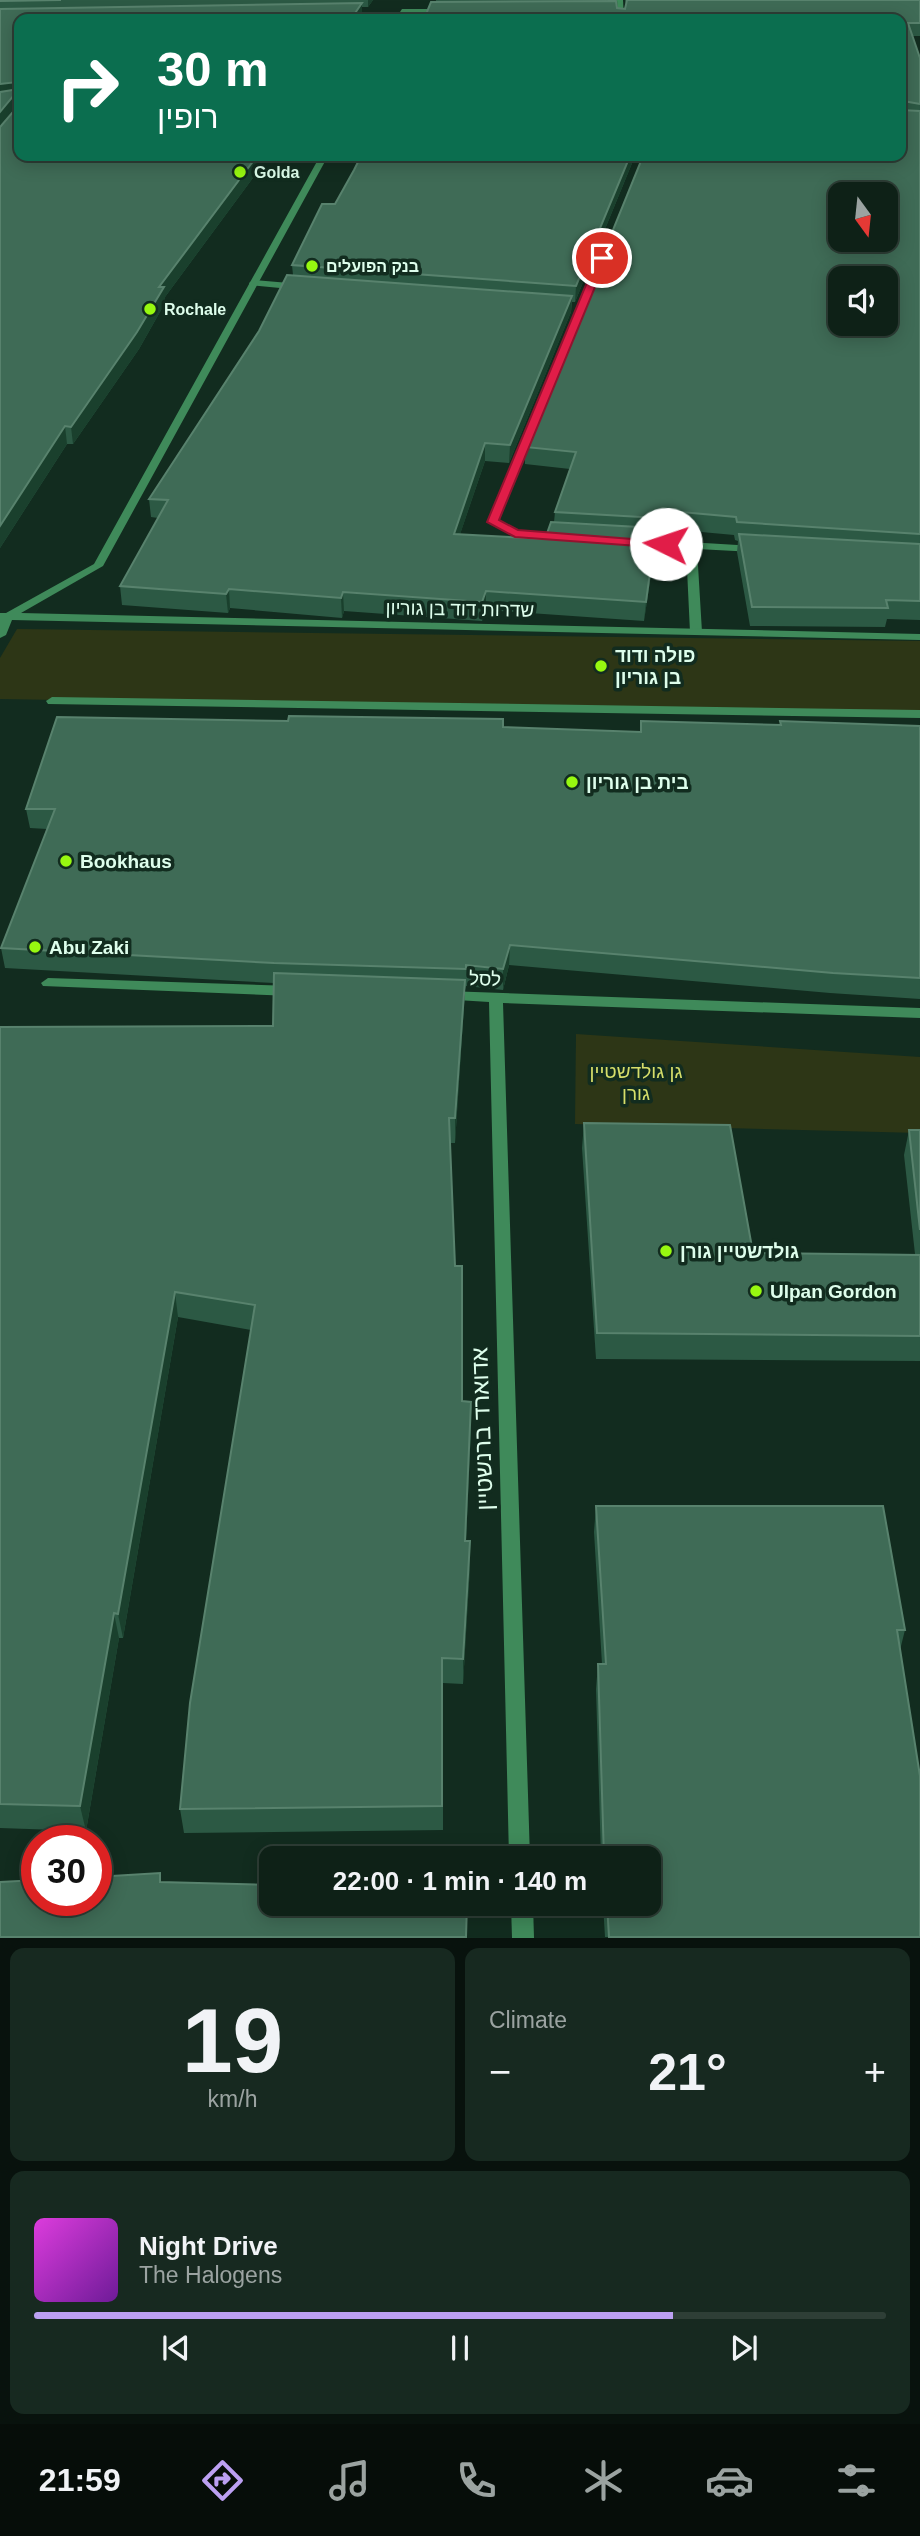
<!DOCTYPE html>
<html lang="en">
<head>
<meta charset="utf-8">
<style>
  body { margin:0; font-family:Arial,Heebo,sans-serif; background:#172920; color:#f1f3f6; height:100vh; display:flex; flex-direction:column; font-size:26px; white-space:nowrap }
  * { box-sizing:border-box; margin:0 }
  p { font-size:23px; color:#9ba3a1 }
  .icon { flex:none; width:38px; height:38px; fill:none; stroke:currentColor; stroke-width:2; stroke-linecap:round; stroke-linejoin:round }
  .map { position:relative; height:1938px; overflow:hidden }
  .drawer { display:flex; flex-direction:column; gap:10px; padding:10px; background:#08120d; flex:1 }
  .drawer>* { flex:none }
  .top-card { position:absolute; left:14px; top:14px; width:892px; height:147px; border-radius:14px; box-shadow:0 4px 18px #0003,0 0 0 2px #2e3e36; background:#0b6e4f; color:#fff; overflow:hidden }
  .needle { width:46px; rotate:165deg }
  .tools { position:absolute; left:828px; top:182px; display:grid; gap:14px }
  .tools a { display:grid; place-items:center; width:70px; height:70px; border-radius:14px; background:#0e2117; box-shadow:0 4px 18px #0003,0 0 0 2px #2e3e36; font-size:35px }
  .speed { position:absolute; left:21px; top:1825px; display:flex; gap:14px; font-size:35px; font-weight:700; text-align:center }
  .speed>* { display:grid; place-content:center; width:91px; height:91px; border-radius:50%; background:#0e2117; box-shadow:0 4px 18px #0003,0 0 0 2px #2e3e36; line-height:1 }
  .speed .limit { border:10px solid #d22; background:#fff; color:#111 }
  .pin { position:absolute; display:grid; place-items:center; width:60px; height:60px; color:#fff; margin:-30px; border:4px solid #fff; border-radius:50%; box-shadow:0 2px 7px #0007 }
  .me { position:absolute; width:77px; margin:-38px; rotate:274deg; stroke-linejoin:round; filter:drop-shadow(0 0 5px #0008) }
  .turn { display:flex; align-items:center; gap:24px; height:147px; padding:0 28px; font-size:32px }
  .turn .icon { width:91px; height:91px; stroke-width:2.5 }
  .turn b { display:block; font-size:49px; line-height:60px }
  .big { font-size:52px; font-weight:700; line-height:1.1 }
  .drawer .card { flex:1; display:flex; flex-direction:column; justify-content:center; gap:10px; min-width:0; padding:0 24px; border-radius:14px; background:#172920 }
  .drawer .dial { align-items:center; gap:0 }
  .dial b { font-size:91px; line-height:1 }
  .song { display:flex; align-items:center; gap:21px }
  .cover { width:84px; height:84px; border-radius:10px; background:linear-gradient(135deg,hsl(300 70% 55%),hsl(280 70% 35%)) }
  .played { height:7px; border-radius:4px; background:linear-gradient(90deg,#bca0f2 75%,#2e3e36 75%) }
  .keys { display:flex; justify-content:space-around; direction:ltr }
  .heat { display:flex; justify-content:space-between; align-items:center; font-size:38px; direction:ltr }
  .drawer .tiles { flex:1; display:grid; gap:10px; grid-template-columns:1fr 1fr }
  .card:last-child { grid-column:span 2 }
  .trip { position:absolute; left:259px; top:1846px; width:402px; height:70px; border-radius:14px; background:#0e2117; box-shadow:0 4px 18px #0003,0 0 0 2px #2e3e36; font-weight:700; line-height:70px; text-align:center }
  .menu { display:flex; height:112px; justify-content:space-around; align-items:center; background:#060d09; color:#9ba3a1 }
  .menu .icon { width:49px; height:49px }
  .menu .active { color:#bca0f2 }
  .menu b { font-size:32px; color:#f1f3f6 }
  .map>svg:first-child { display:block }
  .green { fill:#2d3616 }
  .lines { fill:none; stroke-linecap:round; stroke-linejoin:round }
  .minor { fill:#3f8a5a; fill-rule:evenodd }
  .tertiary { fill:#3f8a5a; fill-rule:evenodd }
  .wall { fill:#2c5944 }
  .shaded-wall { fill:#1a402d }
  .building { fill:#3f6b56; stroke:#58826d; stroke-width:2; fill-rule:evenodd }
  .route { fill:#e11d48; stroke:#92132f; stroke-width:2 }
  .poi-dot { fill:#97f810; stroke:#122c1f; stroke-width:2.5 }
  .labels { text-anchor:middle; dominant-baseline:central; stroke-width:7; stroke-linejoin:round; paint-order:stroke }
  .far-poi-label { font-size:16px; font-weight:bold; fill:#defeec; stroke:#122c1f; text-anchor:start }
  .street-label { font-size:19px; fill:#defeec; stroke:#122c1f }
  .poi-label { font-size:19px; font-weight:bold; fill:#defeec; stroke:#122c1f; text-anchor:start }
  .park-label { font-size:19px; fill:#d6de6a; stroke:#122c1f }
  .near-street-label { font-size:23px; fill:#defeec; stroke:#122c1f }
</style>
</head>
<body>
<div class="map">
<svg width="920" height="1938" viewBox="0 0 920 1938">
  <rect width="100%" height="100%" fill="#122c1f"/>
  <g class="green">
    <path d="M17 629 920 641V714L0 699V658Z"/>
    <path d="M576 1034 920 1057V1133L575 1124Z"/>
  </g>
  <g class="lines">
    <g class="minor">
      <path d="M617 0H623L624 19H618Z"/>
      <path d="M253 280 301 284 305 287 301 290 250 285 249 283Z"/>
      <path d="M558 356 566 358 499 521 517 530 562 534 567 537 562 540 515 536 488 522Z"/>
      <path d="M638 539 754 546 759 549 754 552 697 549 702 632 696 635 690 632 686 548 634 544V540Z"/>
      <path d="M48 978 292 986 299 991 292 996 43 986 41 983Z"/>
      <path d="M446 991 920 1008V1018L503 1003 530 1858H509L489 1002 441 999 439 996 441 993Z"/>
      <path d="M511 1904H533L534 1938H512Z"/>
    </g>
    <g class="tertiary">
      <path d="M402 9H446L449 11 446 13 400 12Z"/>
      <path d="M320 156H328L103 566 21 613 920 634V640L12 620 6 635 0 638V613H6L94 564Z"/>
      <path d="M52 697 920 710V718L48 704 46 701Z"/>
    </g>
  </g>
  <g class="wall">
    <path d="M0 0H373L368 7H362V16L360 19H19V156H269L165 297V303L139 349 73 444H67L0 548Z"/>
    <path d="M436 0H616L617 8 625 9 626 4 625 0H920V36H913L920 58V620L887 619 885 627 750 626 737 552 738 541 735 540 734 535 658 528 644 621 486 610 482 621 344 611 342 618 230 608 228 613 122 605 120 586 158 518 151 517 149 499 259 331 293 275 292 265 335 204 635 156 575 302H572L571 312 509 463 485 461 460 534 545 539 554 522 555 512 570 469 525 464V447L901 156 436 2Z"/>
    <path d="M641 721 780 725V721L920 726V999L830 993 509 965 503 990 466 986 465 990 455 1143H450L455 1266 462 1401 471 1427 466 1541 470 1566 463 1684 443 1683V1830L184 1833 180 1809 251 1330 178 1317 123 1638H119L86 1831 0 1828V1027L273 1026 274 983 5 968 1 948 47 829 30 828 26 809 503 727 640 732Z"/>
    <path d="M584 1123 753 1253 915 1254 904 1155 909 1130H920V1361L596 1359 582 1148Z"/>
    <path d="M596 1506 905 1630 900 1650 920 1937H605L603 1904H649V1858H601L596 1689 598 1664H602L594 1532Z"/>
  </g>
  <g class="shaded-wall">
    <path d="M368 0H373L368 7Z"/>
    <path d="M362 3V16L360 19H351Z"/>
    <path d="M17 82 19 96 14 95 16 109 0 129V84Z"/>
    <path d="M257 156H269L165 297V303L139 349 73 444 71 427 159 287Z"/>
    <path d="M630 156H635L575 302 576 286Z"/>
    <path d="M572 296 571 312 509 463 510 445Z"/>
    <path d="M65 426 67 444 0 548V526Z"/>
    <path d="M485 443V461L454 552V534Z"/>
    <path d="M656 528 655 547 644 621 646 602Z"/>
    <path d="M229 589 230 608 228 613 226 594Z"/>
    <path d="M486 591V610L482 621V602Z"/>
    <path d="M343 592 344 611 342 618 341 598Z"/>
    <path d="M510 945 509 965 503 990V969Z"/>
    <path d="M465 980 464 1005 455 1143V1118Z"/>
    <path d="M175 1292 178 1317 123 1638 118 1614Z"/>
    <path d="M471 1402V1427L465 1566V1541Z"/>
    <path d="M470 1541V1566L463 1684V1659Z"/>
    <path d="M114 1613 119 1638 86 1831 80 1806Z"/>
  </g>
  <g class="building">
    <path d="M0 0H61L0 1Z"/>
    <path d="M627 0H920V23H908L920 58V104L903 101 901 108V19H424L431 2 616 1 617 8 625 9Z"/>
    <path d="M362 3 351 19H19V88L17 82 0 84V9Z"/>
    <path d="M19 89V156H257L159 287H164L137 332 71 427 65 426 0 526V127L19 105V96L14 95 0 112V92Z"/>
    <path d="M901 110 920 111V534L737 522 736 517 659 510 658 518 555 512 576 452 525 447 643 156H901ZM840 194H886V240H840ZM840 278H886V324H840Z"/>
    <path d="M361 156H630L576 286 292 265 322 204H335L354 170Z"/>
    <path d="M287 275 572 296 510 445 485 443 454 534 545 539 551 522 656 528 646 602 486 591 482 602 343 592 341 598 229 589 226 594 120 586 168 500 149 499 259 331Z"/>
    <path d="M739 534 920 544V601L886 600 888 608 752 607Z"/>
    <path d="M289 716 503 719V727L641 732V721L781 725 780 721 920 726V978L833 973 510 945 503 969 466 965V969L274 963 1 948 55 809H26L57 717 288 721Z"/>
    <path d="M274 973 465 980 455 1118H449L455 1266H462V1401L471 1402 465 1541H470L463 1659 442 1658V1806L180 1809 190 1703 255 1305 175 1292 118 1614 114 1613 80 1806 0 1804V1027L273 1026Z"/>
    <path d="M584 1123 730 1125 753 1253 920 1255V1336L597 1333Z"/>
    <path d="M909 1130H920V1230Z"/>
    <path d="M596 1506H883L905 1630H897L920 1776V1937H609L607 1904H649V1858H604L598 1664H606Z"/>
    <path d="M160 1873V1882L271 1885V1904H467L466 1937H0V1882L37 1880V1900H96V1877Z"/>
  </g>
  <path class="route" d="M598 256 607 258 499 520 518 530 670 542 672 544 666 548 515 537 487 522Z"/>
  <g class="poi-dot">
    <circle cx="240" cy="172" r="7"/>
    <circle cx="312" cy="266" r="7"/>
    <circle cx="150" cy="309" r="7"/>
    <circle cx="601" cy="666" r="7"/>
    <circle cx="572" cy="782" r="7"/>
    <circle cx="66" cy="861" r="7"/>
    <circle cx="35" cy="947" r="7"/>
    <circle cx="666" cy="1251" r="7"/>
    <circle cx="756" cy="1291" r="7"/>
  </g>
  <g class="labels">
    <g class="far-poi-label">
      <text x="254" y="172">Golda</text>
      <text x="326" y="266">בנק הפועלים</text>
      <text x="164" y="309">Rochale</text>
    </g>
    <g class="street-label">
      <text transform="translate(460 609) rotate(1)">שדרות דוד בן גוריון</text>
      <text transform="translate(485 979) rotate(2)">לסל</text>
    </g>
    <g class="poi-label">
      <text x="615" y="655">פולה ודוד<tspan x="615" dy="22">בן גוריון</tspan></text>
      <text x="586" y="782">בית בן גוריון</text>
      <text x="80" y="861">Bookhaus</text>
      <text x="49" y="947">Abu Zaki</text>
      <text x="680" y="1251">גולדשטיין גורן</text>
      <text x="770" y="1291">Ulpan Gordon</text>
    </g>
    <g class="park-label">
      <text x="636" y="1071">גן גולדשטיין<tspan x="636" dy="22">גורן</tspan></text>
    </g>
    <g class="near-street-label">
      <text transform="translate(482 1429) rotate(-92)">אדוארד ברנשטיין</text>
    </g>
  </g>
</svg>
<div class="tools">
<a><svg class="needle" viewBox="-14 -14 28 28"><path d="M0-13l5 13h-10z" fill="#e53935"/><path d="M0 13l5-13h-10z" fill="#9ba3a1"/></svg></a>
<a><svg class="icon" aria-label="sound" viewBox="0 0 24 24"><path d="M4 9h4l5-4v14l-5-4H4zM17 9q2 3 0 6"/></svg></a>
</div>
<div class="speed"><div class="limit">30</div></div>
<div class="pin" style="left:602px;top:258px;background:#d93025"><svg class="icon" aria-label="arrive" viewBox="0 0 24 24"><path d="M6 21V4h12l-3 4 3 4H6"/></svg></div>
<svg class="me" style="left:666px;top:544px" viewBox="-20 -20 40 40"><circle r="19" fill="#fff"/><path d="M0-13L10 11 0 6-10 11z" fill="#e11d48"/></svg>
<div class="trip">22:00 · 1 min · 140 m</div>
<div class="top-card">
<div class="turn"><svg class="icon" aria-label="right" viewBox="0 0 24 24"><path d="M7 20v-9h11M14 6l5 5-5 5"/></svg><div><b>30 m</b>רופין</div></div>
</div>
</div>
<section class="drawer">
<div class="tiles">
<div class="card dial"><b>19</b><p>km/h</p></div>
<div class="card"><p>Climate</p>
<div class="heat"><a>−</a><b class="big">21°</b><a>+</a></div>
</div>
<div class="card">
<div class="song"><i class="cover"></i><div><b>Night Drive</b><p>The Halogens</p></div></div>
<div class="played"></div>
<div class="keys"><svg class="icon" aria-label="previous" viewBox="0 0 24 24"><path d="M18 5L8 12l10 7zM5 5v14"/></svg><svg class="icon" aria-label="pause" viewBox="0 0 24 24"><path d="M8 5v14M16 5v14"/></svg><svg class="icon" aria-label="next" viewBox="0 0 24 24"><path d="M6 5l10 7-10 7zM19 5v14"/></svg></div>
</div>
</div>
</section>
<nav class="menu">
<b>21:59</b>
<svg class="icon active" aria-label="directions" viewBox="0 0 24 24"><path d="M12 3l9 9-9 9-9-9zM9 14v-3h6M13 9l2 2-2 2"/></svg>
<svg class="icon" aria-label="music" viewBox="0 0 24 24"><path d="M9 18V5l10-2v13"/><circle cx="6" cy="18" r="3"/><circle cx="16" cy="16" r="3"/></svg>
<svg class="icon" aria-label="phone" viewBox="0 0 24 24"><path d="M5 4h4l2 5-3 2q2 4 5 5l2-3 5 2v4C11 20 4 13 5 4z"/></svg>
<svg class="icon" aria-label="climate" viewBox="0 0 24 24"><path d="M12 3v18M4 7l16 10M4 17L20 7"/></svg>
<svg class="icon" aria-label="car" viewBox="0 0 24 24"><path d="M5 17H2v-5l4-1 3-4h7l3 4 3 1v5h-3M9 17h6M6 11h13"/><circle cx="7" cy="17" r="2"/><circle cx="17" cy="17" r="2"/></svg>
<svg class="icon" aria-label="filters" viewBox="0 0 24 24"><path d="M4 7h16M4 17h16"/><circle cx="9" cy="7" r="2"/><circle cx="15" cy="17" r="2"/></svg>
</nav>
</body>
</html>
